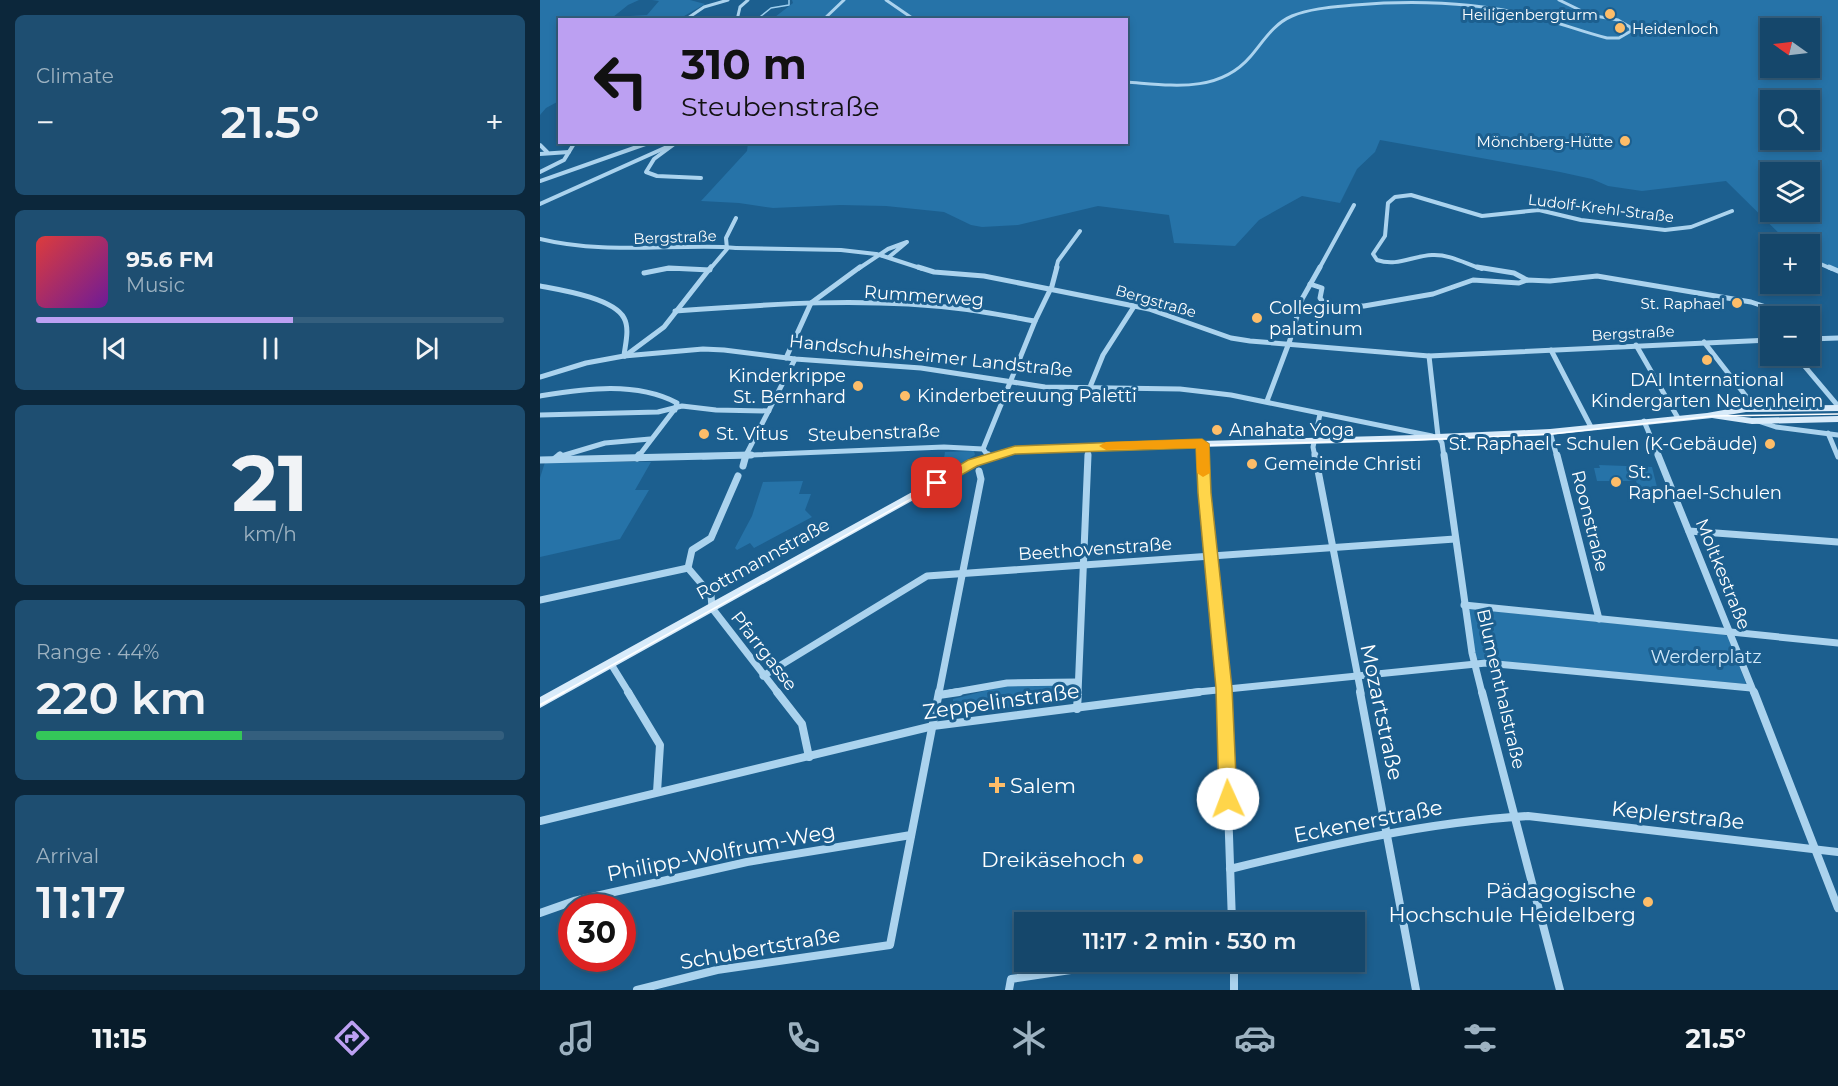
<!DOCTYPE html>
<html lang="en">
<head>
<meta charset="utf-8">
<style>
  body { margin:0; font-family:Montserrat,sans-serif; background:#1e4e71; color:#f1f3f6; height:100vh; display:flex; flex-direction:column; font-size:22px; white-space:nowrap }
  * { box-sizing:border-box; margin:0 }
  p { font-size:20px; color:#9db2c1 }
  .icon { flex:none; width:33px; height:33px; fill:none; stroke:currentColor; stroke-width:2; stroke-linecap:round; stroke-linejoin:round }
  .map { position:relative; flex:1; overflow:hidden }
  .panel { display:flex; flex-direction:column; gap:15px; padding:15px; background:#0c273b; width:540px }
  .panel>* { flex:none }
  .top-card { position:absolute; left:18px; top:18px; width:570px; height:126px; border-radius:0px; box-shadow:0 3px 9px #0003,0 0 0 2px #345f7e; background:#bca0f2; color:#111; overflow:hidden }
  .needle { width:39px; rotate:284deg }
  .tools { position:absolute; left:1220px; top:18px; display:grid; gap:12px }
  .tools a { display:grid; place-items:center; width:60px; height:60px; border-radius:0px; background:#15476b; box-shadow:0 3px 9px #0003,0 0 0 2px #345f7e; font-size:30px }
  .speed { position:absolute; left:18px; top:894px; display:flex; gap:12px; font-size:30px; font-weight:700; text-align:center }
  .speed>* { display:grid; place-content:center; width:78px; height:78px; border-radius:50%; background:#15476b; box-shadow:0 3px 9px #0003,0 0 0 2px #345f7e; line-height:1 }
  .speed .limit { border:9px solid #d22; background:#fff; color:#111 }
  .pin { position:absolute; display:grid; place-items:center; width:51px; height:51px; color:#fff; margin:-26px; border-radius:12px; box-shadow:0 3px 9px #0006 }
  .me { position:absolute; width:66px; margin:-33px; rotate:358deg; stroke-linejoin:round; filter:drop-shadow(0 0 4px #0008) }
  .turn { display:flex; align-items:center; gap:21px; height:126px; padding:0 24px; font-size:27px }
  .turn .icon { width:78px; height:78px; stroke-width:2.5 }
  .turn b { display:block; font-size:42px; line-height:51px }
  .big { font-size:45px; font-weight:600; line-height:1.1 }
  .panel .card { flex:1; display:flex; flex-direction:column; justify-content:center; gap:9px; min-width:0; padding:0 21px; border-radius:9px; background:#1e4e71 }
  .panel .dial { align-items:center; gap:0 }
  .dial b { font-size:78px; line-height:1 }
  .song { display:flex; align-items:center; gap:18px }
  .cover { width:72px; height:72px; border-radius:9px; background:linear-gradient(135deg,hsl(0 70% 55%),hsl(280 70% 35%)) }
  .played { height:6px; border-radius:3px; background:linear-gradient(90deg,#bca0f2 55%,#345f7e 55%) }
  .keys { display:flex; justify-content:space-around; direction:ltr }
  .heat { display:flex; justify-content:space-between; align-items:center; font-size:33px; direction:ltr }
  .charge { height:9px; border-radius:4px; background:linear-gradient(90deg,#34c759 44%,#345f7e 0) }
  .trip { position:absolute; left:474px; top:912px; width:351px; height:60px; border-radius:0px; background:#15476b; box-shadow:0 3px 9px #0003,0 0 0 2px #345f7e; font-weight:600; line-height:60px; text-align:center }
  .tabs { display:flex; height:96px; justify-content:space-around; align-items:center; background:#081c2b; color:#9db2c1 }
  .tabs .icon { width:42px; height:42px }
  .tabs .selected { color:#bca0f2 }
  .tabs b { font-size:27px; color:#f1f3f6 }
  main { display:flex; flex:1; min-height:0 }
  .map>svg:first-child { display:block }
  .green { fill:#2673a8; fill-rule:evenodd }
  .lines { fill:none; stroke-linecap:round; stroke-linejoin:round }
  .stream { stroke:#9ecfef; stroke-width:1.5 }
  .street-far4 { stroke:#abd3ee; stroke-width:3 }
  .street-far3 { stroke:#abd3ee; stroke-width:4 }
  .street-far2 { stroke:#abd3ee; stroke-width:5 }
  .street-far1 { stroke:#abd3ee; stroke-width:7 }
  .street { stroke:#abd3ee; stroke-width:8 }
  .secondary { fill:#d8ebfa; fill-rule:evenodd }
  .tram-far1 { stroke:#fff; stroke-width:1.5 }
  .tram { stroke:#fff; stroke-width:2 }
  .street-bridge { stroke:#abd3ee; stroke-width:4 }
  .route { fill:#ffd54a; stroke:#a68a30; stroke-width:1.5 }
  .slow { fill:#f59e0b }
  .poi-dot { fill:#fdbd69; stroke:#1c5f8f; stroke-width:2 }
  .labels { text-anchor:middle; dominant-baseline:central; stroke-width:6; stroke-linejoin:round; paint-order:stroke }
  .far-poi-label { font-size:15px; fill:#fff; stroke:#1c5f8f; text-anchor:end }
  .far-street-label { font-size:15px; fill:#fff; stroke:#1c5f8f }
  .street-label { font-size:18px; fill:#fff; stroke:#1c5f8f }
  .poi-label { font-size:18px; fill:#fff; stroke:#1c5f8f; text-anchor:start }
  .park-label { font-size:18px; fill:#d1e9fa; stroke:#1c5f8f }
  .near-street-label { font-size:21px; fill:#fff; stroke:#1c5f8f }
  .near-poi-label { font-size:21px; fill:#fff; stroke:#1c5f8f; text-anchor:end }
</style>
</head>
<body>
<main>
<section class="panel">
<div class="card"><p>Climate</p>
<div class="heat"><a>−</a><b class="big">21.5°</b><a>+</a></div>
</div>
<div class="card">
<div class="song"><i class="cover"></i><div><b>95.6 FM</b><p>Music</p></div></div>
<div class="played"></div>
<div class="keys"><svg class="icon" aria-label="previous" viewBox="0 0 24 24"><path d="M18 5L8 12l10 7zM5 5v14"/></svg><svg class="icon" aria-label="pause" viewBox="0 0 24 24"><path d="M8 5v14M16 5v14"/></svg><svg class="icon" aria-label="next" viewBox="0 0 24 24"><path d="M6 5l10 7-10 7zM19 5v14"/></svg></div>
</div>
<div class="card dial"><b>21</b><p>km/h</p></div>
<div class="card"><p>Range · 44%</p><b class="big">220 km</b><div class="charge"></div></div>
<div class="card"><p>Arrival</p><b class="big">11:17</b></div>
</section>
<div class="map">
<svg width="1298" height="990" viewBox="0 0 1298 990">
  <rect width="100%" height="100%" fill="#1c5f8f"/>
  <g class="green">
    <path d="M0 0H99L88 5 73 17 107 15 119 1 112 0H150L165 4 139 19 20 20 19 101 6 108 0 115Z"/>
    <path d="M252 0H1298V271L1269 260V244H1250L1186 181 1102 191 1068 186 1052 179 1020 172 840 140 835 152 817 169 800 203 762 196 719 220 695 246 634 243 629 215 558 206 478 225 442 227 431 225 404 212 346 206 300 205 233 208 199 203 161 201 207 151 208 143 586 142V20H260L262 17H235L253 3ZM1230 28H1269V68H1230ZM1230 100H1269V140H1230ZM1230 172H1269V212H1230Z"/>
    <path d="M434 451 435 455 409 470 406 469 404 458 405 452Z"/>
    <path d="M5 462H111L95 490H109L80 539 0 557V478Z"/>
    <path d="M1059 465 1112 467 1119 495 1101 494 1096 481H1057L1054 468H1060Z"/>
    <path d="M263 481 259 494H271L265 510 272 517 214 548 210 543 197 550 195 548 212 516 223 482Z"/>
    <path d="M932 609 1181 634 1188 636 1206 684 936 659 928 610Z"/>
    <path d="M468 685H532L530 700 426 713V709L413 711V699Z"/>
  </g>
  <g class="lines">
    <path class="stream" d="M216 20 231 8 249 5V0"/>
    <g class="street-far4">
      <path d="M346 0 375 20"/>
      <path d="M145 20 164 7 188 0"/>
      <path d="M197 20 200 7 208 0"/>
      <path d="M283 20 304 0"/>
      <path d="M586 82C630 85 678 94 710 57 723 42 733 24 752 16 772 8 794 7 815 5 875 0 934 2 992 16 1018 22 1042 32 1067 38H1079L1091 31 1090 27 1078 20 1050 15 1019 0"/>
    </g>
    <g class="street-far3">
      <path d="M137 142 114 159 106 172 117 176 161 178"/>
      <path d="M0 145 7 152"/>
      <path d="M0 154 29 152"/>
      <path d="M0 172 24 160 35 142"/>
      <path d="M0 181 111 142"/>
      <path d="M0 204 129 146"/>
      <path d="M0 239C61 254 121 245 183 247"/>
      <path d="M196 248 301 250 336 254"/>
      <path d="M343 256 383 269"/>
      <path d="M1269 259 1292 269"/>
      <path d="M126 269H142"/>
      <path d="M170 269 187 249 186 238 196 218"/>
      <path d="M318 269 348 249 367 242 349 257"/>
      <path d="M516 269 518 261 540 231"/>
      <path d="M779 269 814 205"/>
      <path d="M942 269C926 264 910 254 892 255 872 256 857 267 837 260L833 254 845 236 848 203 855 197 871 195 942 216 999 210 1041 220 1125 230 1151 227 1192 211"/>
    </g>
    <g class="street-far2">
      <path d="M378 267 394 272 444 276 609 309 691 338 710 341 889 356 1230 340"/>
      <path d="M937 267 974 273 987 280"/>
      <path d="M1289 267 1298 271"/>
      <path d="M104 273 129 268 170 270"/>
      <path d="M770 284 782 288 780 298 783 302 793 306H824L893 294 933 280 979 283 987 280 1010 281 1057 276 1211 302 1226 307 1236 316"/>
      <path d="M0 286C21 290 73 298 84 318 90 329 85 345 84 356"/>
      <path d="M271 303 320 267"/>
      <path d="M135 311C230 304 327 297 423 309 447 312 471 317 495 321"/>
      <path d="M1269 339 1298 338"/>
      <path d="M1164 342 1216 409"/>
      <path d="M1096 345 1138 418"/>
      <path d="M1011 350 1051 427"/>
      <path d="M85 356 124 327 171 267"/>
      <path d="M889 356 898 436 902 443 904 457"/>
      <path d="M1256 356 1298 406"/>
      <path d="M246 358 271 303"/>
      <path d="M0 377 46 363 84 356 163 349 184 350 255 359 381 368 505 387 640 389 691 395 892 436"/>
      <path d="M550 387 563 355 595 305"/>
      <path d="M0 396C45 389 95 381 137 403L135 410"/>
      <path d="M727 401 750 340 762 299 780 267"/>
      <path d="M0 415 118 412 142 406 176 410 229 411"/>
      <path d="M1104 421 1119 457"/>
      <path d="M1218 421 1236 427 1298 435"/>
      <path d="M1010 432 1017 457"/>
      <path d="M1288 433 1298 457"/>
      <path d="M662 444 663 457"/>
      <path d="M443 449 495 321 512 286 517 267"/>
      <path d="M18 457 65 443 110 439"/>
      <path d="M98 457 134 410"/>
      <path d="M163 457 404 447 443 449 449 457"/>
      <path d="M205 457 255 359"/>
      <path d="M548 457V447"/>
      <path d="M775 457 773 447 780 414"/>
    </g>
    <g class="street-far1">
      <path d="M448 455 449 457"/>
      <path d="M662 455 664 493 684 693"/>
      <path d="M775 455 821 693"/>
      <path d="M904 455 932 653 942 693"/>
      <path d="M1017 455 1059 619"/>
      <path d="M1118 455 1214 693"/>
      <path d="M97 458 99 455"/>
      <path d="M15 459 20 455"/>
      <path d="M0 460 211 455"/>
      <path d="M203 466 206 455"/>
      <path d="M198 476 171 538 152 550 148 568 171 595 172 608 238 693"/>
      <path d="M1149 531 1298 542"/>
      <path d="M0 600 148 568"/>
      <path d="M924 605 1298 643"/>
      <path d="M71 664 89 693"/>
      <path d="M223 676 387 576 915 539"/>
      <path d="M399 693 441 479 439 471"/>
      <path d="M410 693 467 683 537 682"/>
      <path d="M538 693 548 455"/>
      <path d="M648 693 946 663 1211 688"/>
    </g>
    <g class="street">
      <path d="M88 692 120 745 117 792"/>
      <path d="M237 692 262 724 269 757"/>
      <path d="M684 692 692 922"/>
      <path d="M820 692 876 990"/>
      <path d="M942 692 1020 990"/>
      <path d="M1214 692 1298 908"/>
      <path d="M399 695 419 692"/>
      <path d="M537 709 538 692"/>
      <path d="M0 821 393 726 659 692"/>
      <path d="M690 869C789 845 886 822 988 816L1298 852"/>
      <path d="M0 913 34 901 207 862 371 835"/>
      <path d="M694 962V990"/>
      <path d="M97 990 177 970 350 945 399 692"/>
      <path d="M469 990 471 979 584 962"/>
    </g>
    <path class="secondary" d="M1298 405V411L1206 412 1188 415 1212 418 1298 416V422L1212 424 1172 418 1010 435 876 441 486 452 467 455 431 468 0 708V697L423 464 461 450 486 446 876 435 1010 429 1167 413 1206 406Z"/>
    <path class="tram-far1" d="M22 693 432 465 460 455 486 450 900 439 1011 434 1173 416 1298 414"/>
    <path class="tram" d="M0 705 24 692"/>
    <g class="street-bridge">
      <path d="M183 247 196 248"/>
      <path d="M336 254 343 256"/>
    </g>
  </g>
  <path class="route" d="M662 439 669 444 671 493 692 688 697 799 694 804 688 807 681 804 679 799 676 688 658 493 656 448 475 454 437 466 402 486H392L390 483 428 460 475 446Z"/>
  <path class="slow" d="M662 439 669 444 670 473 663 477 657 473 656 448 566 450 559 446 566 442Z"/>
  <g class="poi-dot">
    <circle cx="1070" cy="14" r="6"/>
    <circle cx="1080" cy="28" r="6"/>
    <circle cx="1085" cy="141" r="6"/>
    <circle cx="1197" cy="303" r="6"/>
    <circle cx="717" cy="318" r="6"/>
    <circle cx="1167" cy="360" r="6"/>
    <circle cx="318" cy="386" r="6"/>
    <circle cx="365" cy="396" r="6"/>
    <circle cx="677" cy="430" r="6"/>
    <circle cx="164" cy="434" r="6"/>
    <circle cx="1230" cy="444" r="6"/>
    <circle cx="712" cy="464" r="6"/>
    <circle cx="1076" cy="482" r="6"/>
    <path d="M454 776h6v6h6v6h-6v6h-6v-6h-6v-6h6z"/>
    <circle cx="598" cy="859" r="6"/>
    <circle cx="1108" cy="902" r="6"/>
  </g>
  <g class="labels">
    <g class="far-poi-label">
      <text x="1058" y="14">Heiligenbergturm</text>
      <text x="1092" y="28" text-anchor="start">Heidenloch</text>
      <text x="1073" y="141">Mönchberg-Hütte</text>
      <text x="1185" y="303">St. Raphael</text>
    </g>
    <g class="far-street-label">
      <text transform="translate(1061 208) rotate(7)">Ludolf-Krehl-Straße</text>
      <text transform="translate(135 237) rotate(-2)">Bergstraße</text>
      <text transform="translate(616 301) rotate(16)">Bergstraße</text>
      <text transform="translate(1093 333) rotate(-3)">Bergstraße</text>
    </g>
    <g class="street-label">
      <text transform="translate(384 296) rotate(4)">Rummerweg</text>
      <text transform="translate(391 356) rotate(6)">Handschuhsheimer Landstraße</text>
      <text transform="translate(334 433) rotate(-2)">Steubenstraße</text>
      <text transform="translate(1050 521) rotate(76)">Roonstraße</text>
      <text transform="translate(555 549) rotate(-4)">Beethovenstraße</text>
      <text transform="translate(223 559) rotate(-29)">Rottmannstraße</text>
      <text transform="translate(1183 574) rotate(68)">Moltkestraße</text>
      <text transform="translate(224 651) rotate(52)">Pfarrgasse</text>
      <text transform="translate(961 689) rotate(77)">Blumenthalstraße</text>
    </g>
    <g class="poi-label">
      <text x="729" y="308">Collegium<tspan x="729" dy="21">palatinum</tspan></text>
      <text x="306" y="376" text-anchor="end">Kinderkrippe<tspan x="306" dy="21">St. Bernhard</tspan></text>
      <text x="1167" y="380" text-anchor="middle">DAI International<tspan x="1167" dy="21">Kindergarten Neuenheim</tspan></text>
      <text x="377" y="396">Kinderbetreuung Paletti</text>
      <text x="689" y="430">Anahata Yoga</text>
      <text x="176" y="434">St. Vitus</text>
      <text x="1218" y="444" text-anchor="end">St. Raphael - Schulen (K-Gebäude)</text>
      <text x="724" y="464">Gemeinde Christi</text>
      <text x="1088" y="472">St.<tspan x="1088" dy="21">Raphael-Schulen</tspan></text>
    </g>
    <g class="park-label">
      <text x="1166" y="657">Werderplatz</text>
    </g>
    <g class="near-street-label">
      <text transform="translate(461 701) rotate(-8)">Zeppelinstraße</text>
      <text transform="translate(842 712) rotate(78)">Mozartstraße</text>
      <text transform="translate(1138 815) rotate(6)">Keplerstraße</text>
      <text transform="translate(828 821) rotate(-11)">Eckenerstraße</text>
      <text transform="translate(181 852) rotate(-11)">Philipp-Wolfrum-Weg</text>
      <text transform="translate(220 948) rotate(-10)">Schubertstraße</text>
    </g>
    <g class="near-poi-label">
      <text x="470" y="785" text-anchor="start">Salem</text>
      <text x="586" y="859">Dreikäsehoch</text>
      <text x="1096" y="890">Pädagogische<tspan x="1096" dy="24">Hochschule Heidelberg</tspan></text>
    </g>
  </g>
</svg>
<div class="tools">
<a><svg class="needle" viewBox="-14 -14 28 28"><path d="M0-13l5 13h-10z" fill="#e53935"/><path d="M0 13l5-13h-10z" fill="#9db2c1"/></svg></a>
<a><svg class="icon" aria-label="search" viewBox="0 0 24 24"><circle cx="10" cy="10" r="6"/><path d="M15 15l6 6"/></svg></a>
<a><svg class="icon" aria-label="layers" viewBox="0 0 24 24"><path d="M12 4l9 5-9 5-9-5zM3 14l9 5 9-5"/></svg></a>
<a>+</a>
<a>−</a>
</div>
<div class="speed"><div class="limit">30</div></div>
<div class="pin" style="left:397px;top:483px;background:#d93025"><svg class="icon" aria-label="arrive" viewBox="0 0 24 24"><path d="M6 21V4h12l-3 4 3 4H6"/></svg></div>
<svg class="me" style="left:688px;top:799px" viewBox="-20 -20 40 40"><circle r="19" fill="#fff"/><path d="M0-13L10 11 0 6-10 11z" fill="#ffd54a"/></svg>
<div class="trip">11:17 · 2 min · 530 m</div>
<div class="top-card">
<div class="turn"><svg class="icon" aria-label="left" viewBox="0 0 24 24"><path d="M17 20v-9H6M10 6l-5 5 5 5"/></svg><div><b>310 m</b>Steubenstraße</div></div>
</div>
</div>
</main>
<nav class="tabs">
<b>11:15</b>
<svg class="icon selected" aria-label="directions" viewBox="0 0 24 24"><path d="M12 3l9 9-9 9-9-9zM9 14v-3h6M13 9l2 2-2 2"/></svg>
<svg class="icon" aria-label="music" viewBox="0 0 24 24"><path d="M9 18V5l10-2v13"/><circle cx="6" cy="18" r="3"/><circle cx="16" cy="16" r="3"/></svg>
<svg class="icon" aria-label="phone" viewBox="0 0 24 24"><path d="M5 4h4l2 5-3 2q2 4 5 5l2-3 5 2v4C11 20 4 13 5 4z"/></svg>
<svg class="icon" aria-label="climate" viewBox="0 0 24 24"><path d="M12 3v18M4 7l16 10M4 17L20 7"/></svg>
<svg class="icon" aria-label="car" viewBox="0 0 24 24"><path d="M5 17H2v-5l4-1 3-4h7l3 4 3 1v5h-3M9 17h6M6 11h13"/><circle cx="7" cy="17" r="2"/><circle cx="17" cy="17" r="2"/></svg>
<svg class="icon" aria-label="filters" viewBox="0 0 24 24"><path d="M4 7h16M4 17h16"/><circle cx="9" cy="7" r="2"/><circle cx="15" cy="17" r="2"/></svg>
<b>21.5°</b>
</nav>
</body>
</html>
